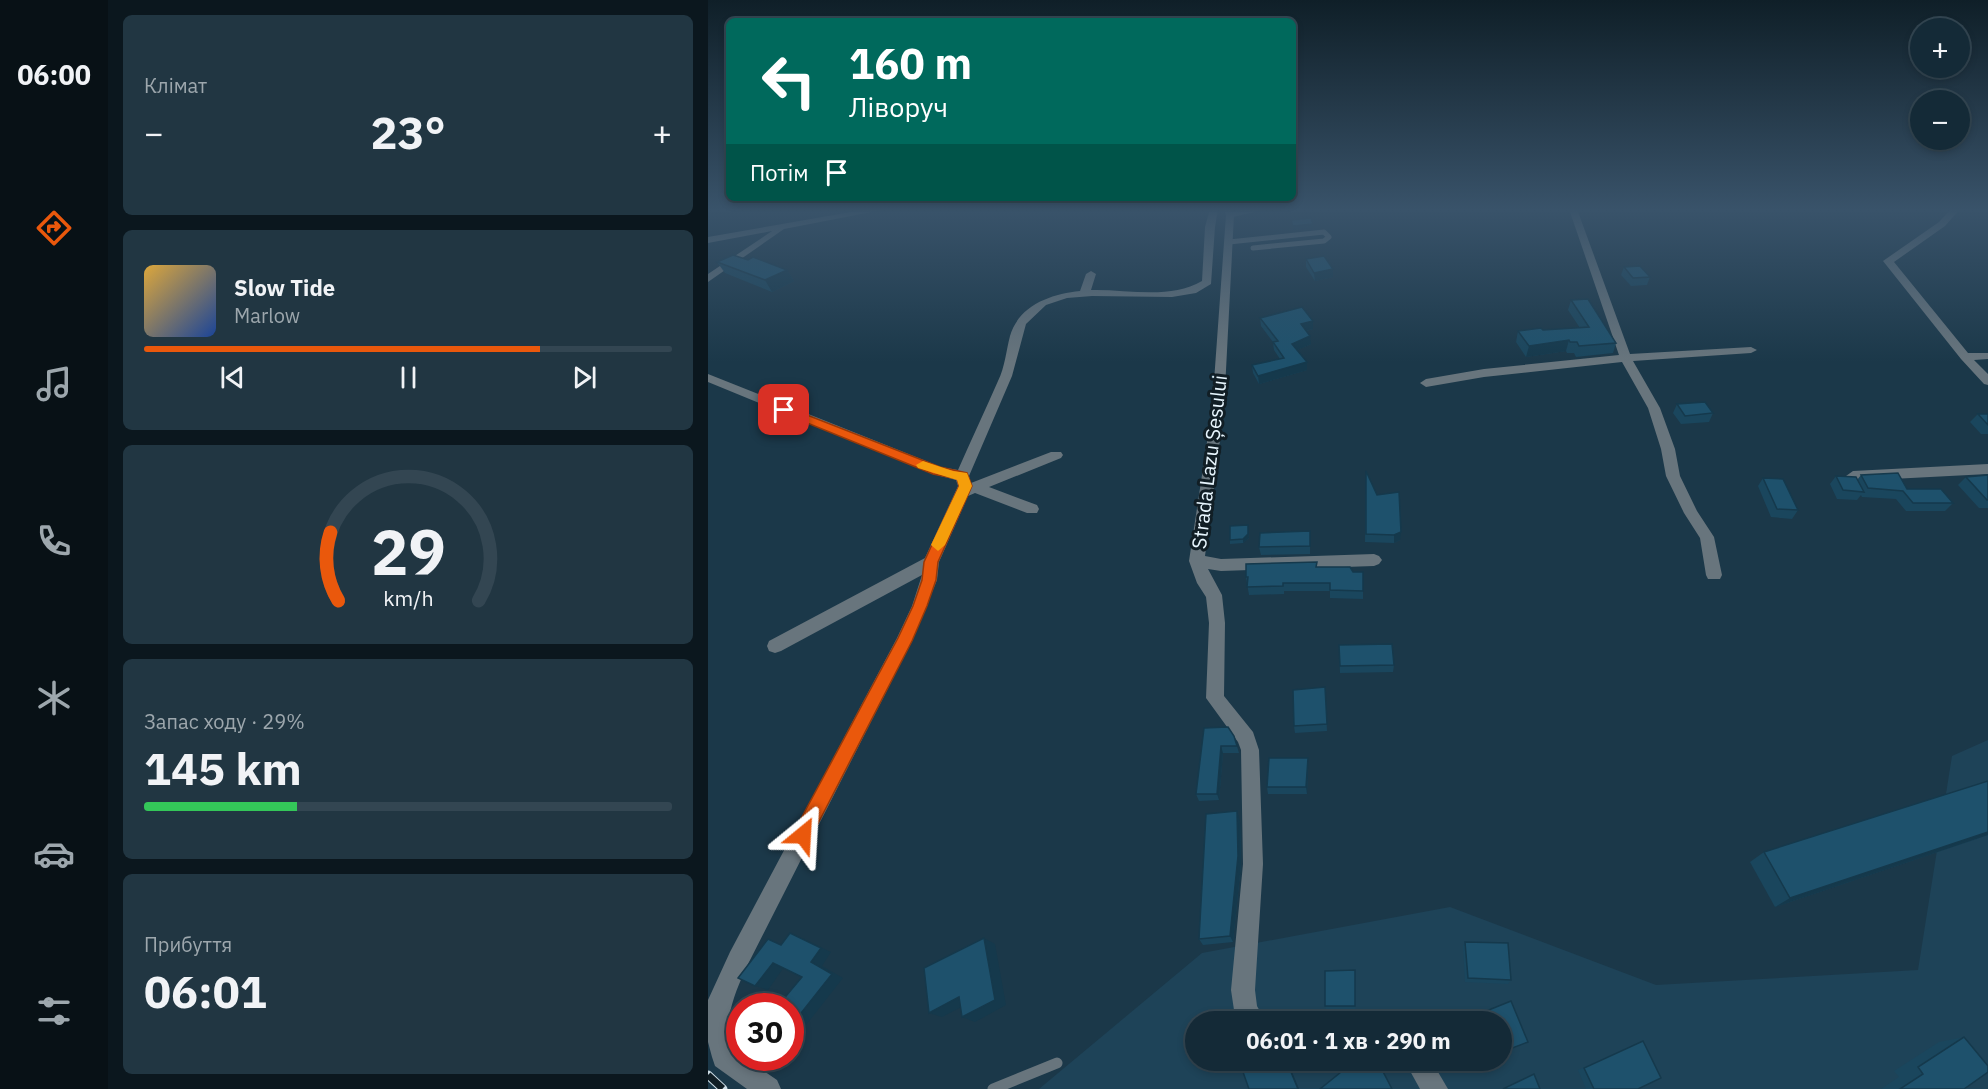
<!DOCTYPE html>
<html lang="uk">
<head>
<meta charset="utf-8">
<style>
  body { margin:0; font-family:"IBM Plex Sans",sans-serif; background:#213642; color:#f1f3f6; height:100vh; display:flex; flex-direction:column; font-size:22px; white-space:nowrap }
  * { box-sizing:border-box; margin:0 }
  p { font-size:20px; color:#9da7ad }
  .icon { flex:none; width:33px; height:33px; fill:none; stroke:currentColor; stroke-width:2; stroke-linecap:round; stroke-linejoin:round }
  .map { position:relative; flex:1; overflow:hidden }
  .side { display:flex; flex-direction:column; gap:15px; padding:15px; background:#0b171e; width:600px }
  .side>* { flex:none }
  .top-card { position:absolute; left:18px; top:18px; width:570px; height:183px; border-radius:9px; box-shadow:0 3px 9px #0003,0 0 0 2px #334652; background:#00695c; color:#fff; overflow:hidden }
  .controls { position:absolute; left:1202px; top:18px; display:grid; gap:12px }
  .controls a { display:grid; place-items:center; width:60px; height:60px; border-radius:50%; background:#142a37; box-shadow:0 3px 9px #0003,0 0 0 2px #334652; font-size:30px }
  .speed { position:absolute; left:18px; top:993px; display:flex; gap:12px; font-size:30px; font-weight:700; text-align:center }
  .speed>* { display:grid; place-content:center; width:78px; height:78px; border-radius:50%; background:#142a37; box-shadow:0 3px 9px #0003,0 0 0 2px #334652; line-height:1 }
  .speed .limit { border:9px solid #d22; background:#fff; color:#111 }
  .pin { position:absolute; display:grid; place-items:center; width:51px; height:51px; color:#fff; margin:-26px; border-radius:12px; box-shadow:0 3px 9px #0006 }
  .me { position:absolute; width:66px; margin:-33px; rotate:27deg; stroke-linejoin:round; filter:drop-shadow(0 0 4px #0008) }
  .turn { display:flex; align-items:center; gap:21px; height:126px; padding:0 24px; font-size:27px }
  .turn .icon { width:78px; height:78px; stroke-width:2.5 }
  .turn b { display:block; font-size:42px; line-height:51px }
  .then { display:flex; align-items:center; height:57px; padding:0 24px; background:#0003; gap:12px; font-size:22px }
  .big { font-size:45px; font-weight:700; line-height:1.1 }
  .side .tile { flex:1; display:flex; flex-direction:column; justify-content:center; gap:9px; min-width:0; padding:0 21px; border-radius:9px; background:#213642 }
  .side .dial { align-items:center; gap:0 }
  .dial svg { height:156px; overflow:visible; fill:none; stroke:#334652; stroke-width:7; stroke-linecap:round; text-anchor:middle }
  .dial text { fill:#f1f3f6; stroke:none }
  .song { display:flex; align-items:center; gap:18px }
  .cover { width:72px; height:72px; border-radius:9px; background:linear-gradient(135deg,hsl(40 70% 55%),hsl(220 70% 35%)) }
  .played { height:6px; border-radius:3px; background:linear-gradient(90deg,#ea580c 75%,#334652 75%) }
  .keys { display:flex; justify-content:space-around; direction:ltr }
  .heat { display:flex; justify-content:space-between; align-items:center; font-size:33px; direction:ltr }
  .charge { height:9px; border-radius:4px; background:linear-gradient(90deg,#34c759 29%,#334652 0) }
  .trip { position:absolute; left:477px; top:1011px; width:327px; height:60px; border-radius:30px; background:#142a37; box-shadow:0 3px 9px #0003,0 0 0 2px #334652; font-weight:700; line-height:60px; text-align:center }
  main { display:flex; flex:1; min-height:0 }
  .tabs { display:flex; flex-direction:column; width:108px; justify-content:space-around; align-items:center; background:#081116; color:#9da7ad }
  .tabs .icon { width:42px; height:42px }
  .tabs .selected { color:#ea580c }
  .tabs b { font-size:27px; color:#f1f3f6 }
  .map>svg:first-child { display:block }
  .built { fill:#1e4358; fill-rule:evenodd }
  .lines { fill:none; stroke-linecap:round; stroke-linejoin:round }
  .lane-far1 { stroke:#68757d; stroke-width:5 }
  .lane { stroke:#68757d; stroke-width:11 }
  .street { fill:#68757d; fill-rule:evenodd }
  .rail-casing { stroke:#cedee7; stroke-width:9 }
  .rail { stroke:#111e25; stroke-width:7; stroke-dasharray:20; stroke-linecap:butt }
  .wall { fill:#1a465d }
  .shaded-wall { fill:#15394c }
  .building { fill:#1e516c; stroke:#15394c; stroke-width:1.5 }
  .route { fill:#ea580c; stroke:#983908; stroke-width:1.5 }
  .slow { fill:#f59e0b }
  .labels { text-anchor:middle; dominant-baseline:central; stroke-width:6; stroke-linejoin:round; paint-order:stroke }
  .street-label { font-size:20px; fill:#e7f5fd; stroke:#111e25 }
</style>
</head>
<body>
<main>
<nav class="tabs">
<b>06:00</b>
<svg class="icon selected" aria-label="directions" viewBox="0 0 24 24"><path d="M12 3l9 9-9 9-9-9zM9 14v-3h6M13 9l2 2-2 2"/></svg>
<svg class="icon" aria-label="music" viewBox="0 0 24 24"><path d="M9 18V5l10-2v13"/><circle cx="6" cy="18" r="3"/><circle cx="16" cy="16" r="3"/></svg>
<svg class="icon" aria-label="phone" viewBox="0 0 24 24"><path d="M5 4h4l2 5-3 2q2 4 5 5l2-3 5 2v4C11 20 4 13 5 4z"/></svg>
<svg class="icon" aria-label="climate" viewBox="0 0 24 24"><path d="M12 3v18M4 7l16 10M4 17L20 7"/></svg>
<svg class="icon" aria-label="car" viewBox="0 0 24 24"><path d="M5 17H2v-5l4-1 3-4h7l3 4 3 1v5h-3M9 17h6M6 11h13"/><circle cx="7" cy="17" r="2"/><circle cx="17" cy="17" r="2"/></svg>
<svg class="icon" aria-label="filters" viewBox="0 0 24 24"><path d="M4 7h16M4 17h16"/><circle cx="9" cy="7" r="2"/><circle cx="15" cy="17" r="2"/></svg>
</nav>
<section class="side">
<div class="tile"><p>Клімат</p>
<div class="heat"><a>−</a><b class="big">23°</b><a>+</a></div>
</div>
<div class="tile">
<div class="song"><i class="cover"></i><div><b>Slow Tide</b><p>Marlow</p></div></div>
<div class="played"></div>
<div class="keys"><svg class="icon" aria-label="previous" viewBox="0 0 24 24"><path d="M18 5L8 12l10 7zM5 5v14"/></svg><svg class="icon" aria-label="pause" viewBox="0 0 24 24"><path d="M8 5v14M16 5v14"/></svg><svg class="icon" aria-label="next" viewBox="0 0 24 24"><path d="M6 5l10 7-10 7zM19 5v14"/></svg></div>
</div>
<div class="tile dial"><svg viewBox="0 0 100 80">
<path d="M14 69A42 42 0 1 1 86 69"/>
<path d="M14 69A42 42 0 0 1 10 34" stroke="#ea580c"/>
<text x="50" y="56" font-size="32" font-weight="700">29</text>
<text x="50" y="72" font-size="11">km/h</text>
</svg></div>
<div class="tile"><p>Запас ходу · 29%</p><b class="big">145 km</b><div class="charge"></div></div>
<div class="tile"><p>Прибуття</p><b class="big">06:01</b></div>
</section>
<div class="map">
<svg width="1280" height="1089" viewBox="0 0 1280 1089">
  <rect width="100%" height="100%" fill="#1b3849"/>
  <path class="built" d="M1280 740V1089H331L494 953 742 907 948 985 1210 970 1244 756ZM488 1022H794V1060H488Z"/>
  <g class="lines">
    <g class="lane-far1">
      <path d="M522 215 548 209"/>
      <path d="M521 242 616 232 621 237 616 241 545 248"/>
    </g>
    <path class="lane" d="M285 1089 349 1063"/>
    <g class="street">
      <path d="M160 209H179L76 229 0 282V274L64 231 0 243V237Z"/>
      <path d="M502 209H510L507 227 503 284 488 293 464 297 384 296 359 298 338 305 318 324 304 376 261 476 263 483 343 452H353L355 455 353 458 281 487 329 505 331 509 329 513H319L267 493 260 496 231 562 229 580 204 641 38 968C29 989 7 1035 32 1053V1058H37L69 1080 73 1089H39L7 1066 4 1057 0 1042V1000L22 952 189 638 204 606 214 575 73 651 67 653 61 651 59 646 61 641 217 558 250 486 248 480 225 474 0 382V374L233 467 250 470C263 440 277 411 290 381 297 367 298 351 302 336 311 305 343 294 372 291L378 274 383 271 388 274 383 290C419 289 462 300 494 281L497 227Z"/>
      <path d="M515 209H523L526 215 516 409 497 556 513 559 666 554 671 556 674 560 671 564 666 566 513 571 500 569 514 595 517 623 516 696 545 732 551 750 555 864 547 990 549 1006 558 1022H532L526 1010 523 990 535 864 533 750 530 742 498 698 501 623 498 597 489 583 481 561 504 409 518 215Z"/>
      <path d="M861 209H869L922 354 1043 347 1049 350 1043 353 925 361 952 408 967 449 972 476 989 511 1006 537 1014 575 1012 579H1000L998 575 992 538 976 513 958 476 953 449 940 408 914 362 776 377 718 387 712 383 718 379 776 369 911 355Z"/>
      <path d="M1243 209H1252L1237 226 1186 262 1260 353H1280V359L1266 360 1280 374V385L1276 384 1253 359 1175 261 1231 222Z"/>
      <path d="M1280 464V474L1145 481 1138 476 1145 471Z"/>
      <path d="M696 1060H723L740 1089H712Z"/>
    </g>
    <defs>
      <path id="rail" d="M0 1075 15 1089"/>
    </defs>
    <use href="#rail" class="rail-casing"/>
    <use href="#rail" class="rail"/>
  </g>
  <g class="wall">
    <path d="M598 259 625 277 607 281 598 267Z"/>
    <path d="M40 260 79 270 86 281 64 292 17 273 9 262Z"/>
    <path d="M916 267 942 277 939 285 923 286 913 275Z"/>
    <path d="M863 300 908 343 905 353 868 357 866 353H859L858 351 818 357 808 342 810 331 872 328 860 310Z"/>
    <path d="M552 318 605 329 598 331 603 344 589 350 599 370 551 384 545 373 544 365 572 359 566 350 565 342 553 326Z"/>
    <path d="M969 404 1005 413 1001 422 973 424 965 413Z"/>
    <path d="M1270 414H1280V434H1273L1262 422Z"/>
    <path d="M658 471 669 495 692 540 686 543 657 542Z"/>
    <path d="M1153 475 1245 503 1237 511H1198L1188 499 1154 497 1153 495 1149 500 1129 499 1122 484 1128 476 1149 480Z"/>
    <path d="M1280 475V508H1271L1250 485 1258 477Z"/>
    <path d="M1055 478 1090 510 1084 519 1063 517 1050 486Z"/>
    <path d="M540 525 541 538 535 543 522 544V540Z"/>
    <path d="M602 540V554L553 555 551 547Z"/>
    <path d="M609 567 645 572H655V599L622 598V591H576V594L541 595 538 577Z"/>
    <path d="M631 645 686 665 685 672 632 673Z"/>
    <path d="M617 687 619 731 587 733 586 726Z"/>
    <path d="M496 728 526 736 531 753H515L511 800 491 801 488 794Z"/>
    <path d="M600 765 599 794H560L559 787Z"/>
    <path d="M532 821 533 864 525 942 495 945 491 939Z"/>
    <path d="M1280 835 1067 907 1042 862 1056 852Z"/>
    <path d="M757 942 803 980 800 984 757 982 755 946Z"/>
    <path d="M647 970V1009H618L617 1006Z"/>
    <path d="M1256 1037V1089H1173L1191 1077 1186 1071 1231 1042Z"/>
    <path d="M935 1041 930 1089H878L870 1070Z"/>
  </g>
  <g class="shaded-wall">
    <path d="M258 209H272L260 212Z"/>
    <path d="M605 224V228L585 230V226Z"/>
    <path d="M625 269V277L607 281 606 273Z"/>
    <path d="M79 270 86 281 64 292 57 280Z"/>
    <path d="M605 321V329L593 332V324Z"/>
    <path d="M602 336 603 344 585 352 584 344Z"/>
    <path d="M861 340 858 351 818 357 821 346Z"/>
    <path d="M599 362V370L551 384 550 376Z"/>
    <path d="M540 525 541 538 535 543V539Z"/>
    <path d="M693 532 692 540 686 543V535Z"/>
    <path d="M513 746 515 753 511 800 509 794Z"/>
    <path d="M600 758V765L599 794 598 787Z"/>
    <path d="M529 811 532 821 533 864 525 942 522 936Z"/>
    <path d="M1280 832V835L1067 907 1082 898Z"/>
    <path d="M82 933 123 952 114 966 135 978 84 1043H82V1027L103 962Z"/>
    <path d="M276 938 287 944 298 1005 267 1022 254 1017Z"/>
    <path d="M65 963 76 967 60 990 47 986Z"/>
    <path d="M251 997 263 1002 234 1017 221 1013Z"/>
    <path d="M578 1060H579L591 1089H590Z"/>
  </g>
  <g class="building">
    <path d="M603 218 605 224 585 226 583 220Z"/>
    <path d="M25 255 40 260 45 257 79 270 57 280 9 262Z"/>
    <path d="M616 256 625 269 606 273 598 259Z"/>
    <path d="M932 266 942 277 925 278 916 267Z"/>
    <path d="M880 299 908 343 871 346 869 342H862L861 340 821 346 810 331 833 328 835 330 881 327 863 300Z"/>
    <path d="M594 307 605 321 593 324 602 336 584 344 599 362 550 376 544 365 576 358 565 342 570 341 552 318Z"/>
    <path d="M997 402 1005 413 977 416 969 404Z"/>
    <path d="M1270 414H1280V425Z"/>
    <path d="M658 471 669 495 691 492 693 532 686 535 658 534Z"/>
    <path d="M1190 473 1199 489H1233L1245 503H1205L1195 491 1160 488 1153 475Z"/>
    <path d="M1280 475V500H1279L1258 477Z"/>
    <path d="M1128 476 1148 477 1156 492 1135 490Z"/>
    <path d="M1055 478 1075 479 1090 510 1069 509Z"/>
    <path d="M540 525V534L535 539 522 540V526Z"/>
    <path d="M602 531V546L551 547 552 533Z"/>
    <path d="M609 562 608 567H642L645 572H655V591L622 590V583H575V586L539 587 540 577H538V564Z"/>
    <path d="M684 644 686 665 632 666 631 645Z"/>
    <path d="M617 687 619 724 586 726 585 690Z"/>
    <path d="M520 727 526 736 529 746H513L509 794H488L496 728Z"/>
    <path d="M561 758H600L598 787H559Z"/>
    <path d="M1280 781V832L1082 898 1056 852Z"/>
    <path d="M529 811 530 856 522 936 491 939 498 814Z"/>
    <path d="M82 933 113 948 103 962 124 974 82 1027V1006H62L68 999 73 1002 94 977 65 963 47 986 30 978 60 939 73 945Z"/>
    <path d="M276 938 287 1000 254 1017 251 997 221 1013 216 968Z"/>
    <path d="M757 942 800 943 803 980 760 978Z"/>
    <path d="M647 970V1006H617V971Z"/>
    <path d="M803 1001 820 1042 794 1052V1022H763L761 1018Z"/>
    <path d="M1256 1037 1280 1066V1072L1256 1089H1192L1215 1074 1210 1067Z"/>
    <path d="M935 1041 953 1078 930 1089H886L876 1068Z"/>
    <path d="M553 1060H578L590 1089H541L535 1072Z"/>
    <path d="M648 1060H669L684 1089H612Z"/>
    <path d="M826 1074 832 1089H795Z"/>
  </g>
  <linearGradient id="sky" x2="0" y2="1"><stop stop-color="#0f1f28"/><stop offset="0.58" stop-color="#39536a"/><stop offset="1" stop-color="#39536a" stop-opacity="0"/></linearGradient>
  <rect width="1280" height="362" fill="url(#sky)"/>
  <path class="route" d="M76 406 232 467 259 473 264 486 230 562 228 580 219 606 204 641 101 841 95 844 88 841 86 835 88 828 190 638 205 606 214 580 216 562 251 486 249 479 225 474 72 412V407Z"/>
  <path class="slow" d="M215 461 245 471 259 473 264 486 237 545 230 551 223 545 251 486 249 480 210 468 208 465Z"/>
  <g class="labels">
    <g class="street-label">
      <text transform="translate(501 462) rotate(-83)">Strada Lazu Șesului</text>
    </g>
  </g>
</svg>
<div class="controls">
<a>+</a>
<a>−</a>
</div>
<div class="speed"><div class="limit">30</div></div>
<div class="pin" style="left:76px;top:410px;background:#d93025"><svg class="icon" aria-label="arrive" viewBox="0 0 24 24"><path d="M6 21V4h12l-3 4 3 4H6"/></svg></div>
<svg class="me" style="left:95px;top:835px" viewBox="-20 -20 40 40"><path d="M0-17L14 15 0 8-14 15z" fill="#ea580c" stroke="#fff" stroke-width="4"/></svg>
<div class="trip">06:01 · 1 хв · 290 m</div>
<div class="top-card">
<div class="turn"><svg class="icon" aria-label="left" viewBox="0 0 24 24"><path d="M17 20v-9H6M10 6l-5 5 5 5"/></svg><div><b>160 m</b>Ліворуч</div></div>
<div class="then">Потім<svg class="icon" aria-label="arrive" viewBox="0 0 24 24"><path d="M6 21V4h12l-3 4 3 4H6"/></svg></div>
</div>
</div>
</main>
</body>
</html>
